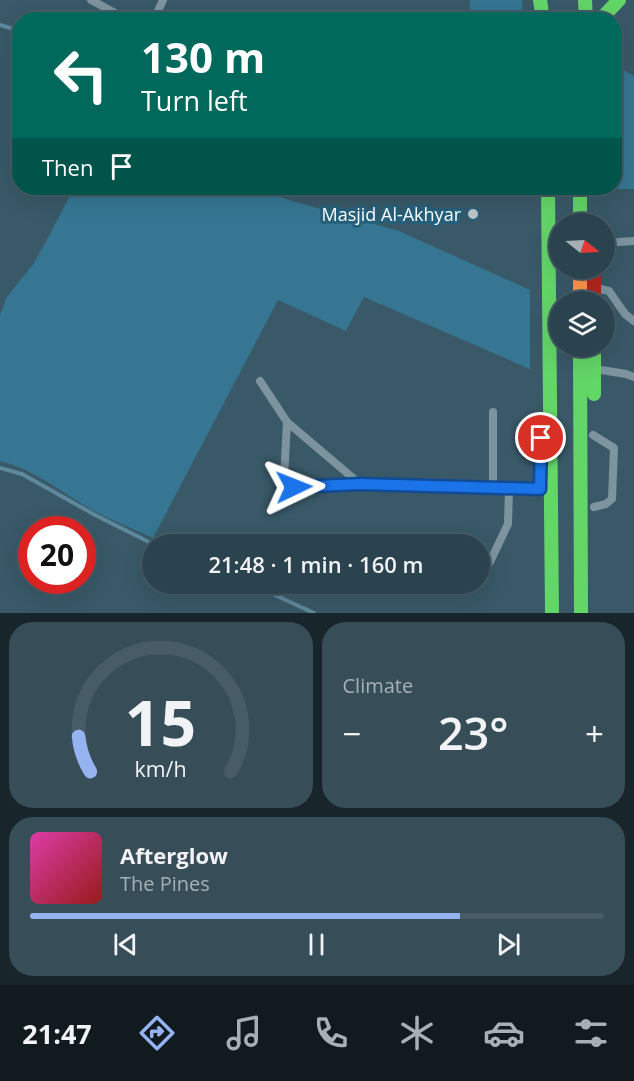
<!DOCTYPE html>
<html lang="en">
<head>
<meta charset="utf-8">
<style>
  body { margin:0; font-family:"Open Sans",sans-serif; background:#374e58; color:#f1f3f6; height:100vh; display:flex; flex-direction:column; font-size:22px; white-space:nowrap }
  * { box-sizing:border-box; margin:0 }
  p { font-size:20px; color:#a6b0b6 }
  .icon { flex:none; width:33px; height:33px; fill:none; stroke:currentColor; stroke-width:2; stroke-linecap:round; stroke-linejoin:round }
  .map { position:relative; height:613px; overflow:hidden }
  .panel { display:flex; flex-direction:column; gap:9px; padding:9px; background:#18252b; flex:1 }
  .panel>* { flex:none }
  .guide { position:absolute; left:12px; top:12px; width:610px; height:183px; border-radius:24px; box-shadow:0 6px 24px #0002,0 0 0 2px #475c66; background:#00695c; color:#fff; overflow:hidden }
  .needle { width:39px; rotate:108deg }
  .tools { position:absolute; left:549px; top:213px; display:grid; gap:12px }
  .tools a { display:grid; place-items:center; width:66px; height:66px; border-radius:50%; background:#2b434e; box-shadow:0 6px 24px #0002,0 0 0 2px #475c66; font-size:30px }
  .speed { position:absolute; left:18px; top:516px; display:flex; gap:12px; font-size:30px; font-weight:700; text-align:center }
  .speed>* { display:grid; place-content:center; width:78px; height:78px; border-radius:50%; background:#2b434e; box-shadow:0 6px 24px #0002,0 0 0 2px #475c66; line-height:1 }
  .speed .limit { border:9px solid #d22; background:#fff; color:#111 }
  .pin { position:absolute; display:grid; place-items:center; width:51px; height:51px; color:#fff; margin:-26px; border:3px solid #fff; border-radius:50%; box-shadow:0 2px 6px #0007 }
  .me { position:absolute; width:66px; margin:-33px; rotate:88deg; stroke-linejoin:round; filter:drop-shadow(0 0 4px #0008) }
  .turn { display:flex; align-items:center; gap:21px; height:126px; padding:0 30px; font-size:27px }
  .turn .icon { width:78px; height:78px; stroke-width:2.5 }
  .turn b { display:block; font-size:42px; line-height:51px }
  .then { display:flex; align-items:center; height:57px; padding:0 30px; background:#0003; gap:12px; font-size:22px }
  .big { font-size:45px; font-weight:600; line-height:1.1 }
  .panel .widget { flex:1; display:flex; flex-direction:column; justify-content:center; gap:9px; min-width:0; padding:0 21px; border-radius:24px; background:#374e58 }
  .panel .dial { align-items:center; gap:0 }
  .dial svg { height:156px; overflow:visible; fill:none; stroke:#475c66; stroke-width:7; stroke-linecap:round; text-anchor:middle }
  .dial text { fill:#f1f3f6; stroke:none }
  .song { display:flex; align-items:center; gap:18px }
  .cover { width:72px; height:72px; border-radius:9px; background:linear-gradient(135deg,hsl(320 70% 55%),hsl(0 70% 35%)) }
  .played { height:6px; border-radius:3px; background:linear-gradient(90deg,#95b2f1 75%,#475c66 75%) }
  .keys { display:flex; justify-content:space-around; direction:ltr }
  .heat { display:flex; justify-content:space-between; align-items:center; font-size:33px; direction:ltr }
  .panel .tiles { flex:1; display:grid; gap:9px; grid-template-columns:1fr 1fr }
  .widget:last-child { grid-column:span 2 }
  .trip { position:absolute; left:142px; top:534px; width:348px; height:60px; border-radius:30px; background:#2b434e; box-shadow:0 6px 24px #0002,0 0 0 2px #475c66; font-weight:600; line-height:60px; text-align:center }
  .dock { display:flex; height:96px; justify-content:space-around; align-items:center; background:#111b1f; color:#a6b0b6 }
  .dock .icon { width:42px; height:42px }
  .dock .selected { color:#95b2f1 }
  .dock b { font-size:27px; color:#f1f3f6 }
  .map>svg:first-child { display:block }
  .green { fill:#367692 }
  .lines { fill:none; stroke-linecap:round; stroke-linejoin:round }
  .stream { stroke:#5e899c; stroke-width:4 }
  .lane { stroke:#7d949f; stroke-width:8 }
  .fast { stroke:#63d668; stroke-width:14 }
  .slow { stroke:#ff974d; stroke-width:14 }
  .jam { stroke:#b3261e; stroke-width:14 }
  .route-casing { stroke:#114b97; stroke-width:15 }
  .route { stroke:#1a73e8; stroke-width:10 }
  .poi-dot { fill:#bac5ca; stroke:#25617c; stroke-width:2 }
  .labels { text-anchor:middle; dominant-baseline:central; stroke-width:6; stroke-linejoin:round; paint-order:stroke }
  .poi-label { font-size:18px; fill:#fff; stroke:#25617c; text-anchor:end }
</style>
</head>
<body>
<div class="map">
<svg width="634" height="613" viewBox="0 0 634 613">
  <rect width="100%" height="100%" fill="#395968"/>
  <g class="green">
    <path d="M470 0H522L523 19H469Z"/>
    <path d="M615 65 634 76V189H610V188H615Z"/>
    <path d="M75 188H254L289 200 399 231 530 290V369L364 297 346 331 278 300 153 538C134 529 113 521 94 511 64 494 34 469 0 461V315L7 297 34 263 49 236 68 199Z"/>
  </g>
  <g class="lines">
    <g class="stream">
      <path d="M0 25 20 31"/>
      <path d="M0 468 22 474 97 516 153 544"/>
      <path d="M251 584 314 613"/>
    </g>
    <g class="lane">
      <path d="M91 0 128 20"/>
      <path d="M154 20 163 0"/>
      <path d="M604 243 634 241"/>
      <path d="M596 288 609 291 625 314 634 321"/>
      <path d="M595 369 626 374 634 377"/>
      <path d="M260 381 287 422"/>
      <path d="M593 435 614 448 612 499 606 504 594 507"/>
      <path d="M360 484 294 487 286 484 284 478 287 422 360 484 540 489"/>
      <path d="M493 488V412"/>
      <path d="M490 562 508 524 509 488"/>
    </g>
    <g class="fast">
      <path d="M540 0 543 20"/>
      <path d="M585 0 586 20"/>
      <path d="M600 20 619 0"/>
      <path d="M548 188 552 613"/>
      <path d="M580 188V224"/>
      <path d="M580 346 581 613"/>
      <path d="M594 346V394"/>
    </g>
    <path class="slow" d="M580 268V302"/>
    <path class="jam" d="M594 268V302"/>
  </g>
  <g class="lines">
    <defs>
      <path id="route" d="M294 487 360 484 540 489 541 438"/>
    </defs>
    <use href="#route" class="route-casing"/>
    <use href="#route" class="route"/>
  </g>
  <circle class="poi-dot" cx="473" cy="214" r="6"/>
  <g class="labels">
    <g class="poi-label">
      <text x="461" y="214">Masjid Al-Akhyar</text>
    </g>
  </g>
</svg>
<div class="tools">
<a><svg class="needle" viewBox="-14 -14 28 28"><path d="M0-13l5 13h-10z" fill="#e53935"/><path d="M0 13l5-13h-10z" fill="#a6b0b6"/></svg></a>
<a><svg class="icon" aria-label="layers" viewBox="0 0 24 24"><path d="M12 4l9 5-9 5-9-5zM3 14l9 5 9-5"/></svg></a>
</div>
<div class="speed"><div class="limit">20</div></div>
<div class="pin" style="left:541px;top:438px;background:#d93025"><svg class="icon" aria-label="arrive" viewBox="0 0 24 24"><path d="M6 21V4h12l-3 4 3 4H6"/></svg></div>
<svg class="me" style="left:294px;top:487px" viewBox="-20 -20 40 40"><path d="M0-17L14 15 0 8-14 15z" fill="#1a73e8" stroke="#fff" stroke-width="4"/></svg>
<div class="trip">21:48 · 1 min · 160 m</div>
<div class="guide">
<div class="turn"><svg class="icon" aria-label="left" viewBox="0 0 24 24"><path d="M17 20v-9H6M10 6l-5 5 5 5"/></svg><div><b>130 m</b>Turn left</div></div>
<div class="then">Then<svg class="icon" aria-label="arrive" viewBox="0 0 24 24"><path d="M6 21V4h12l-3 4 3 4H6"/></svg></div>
</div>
</div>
<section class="panel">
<div class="tiles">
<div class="widget dial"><svg viewBox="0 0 100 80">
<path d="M14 69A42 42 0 1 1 86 69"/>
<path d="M14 69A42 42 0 0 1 8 51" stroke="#95b2f1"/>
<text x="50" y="56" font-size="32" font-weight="700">15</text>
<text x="50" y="72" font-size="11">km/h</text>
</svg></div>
<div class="widget"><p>Climate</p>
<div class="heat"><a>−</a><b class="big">23°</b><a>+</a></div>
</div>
<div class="widget">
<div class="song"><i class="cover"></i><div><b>Afterglow</b><p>The Pines</p></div></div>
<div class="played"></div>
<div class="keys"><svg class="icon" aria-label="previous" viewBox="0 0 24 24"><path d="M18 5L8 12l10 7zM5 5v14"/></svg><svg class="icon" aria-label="pause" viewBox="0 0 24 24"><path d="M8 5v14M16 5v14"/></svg><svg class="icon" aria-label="next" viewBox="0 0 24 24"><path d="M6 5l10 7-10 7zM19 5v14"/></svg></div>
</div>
</div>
</section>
<nav class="dock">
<b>21:47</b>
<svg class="icon selected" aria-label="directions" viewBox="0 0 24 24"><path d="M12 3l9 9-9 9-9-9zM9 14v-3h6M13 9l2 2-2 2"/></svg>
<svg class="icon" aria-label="music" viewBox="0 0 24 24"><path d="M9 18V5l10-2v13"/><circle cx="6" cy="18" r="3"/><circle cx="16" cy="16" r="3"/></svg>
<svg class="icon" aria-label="phone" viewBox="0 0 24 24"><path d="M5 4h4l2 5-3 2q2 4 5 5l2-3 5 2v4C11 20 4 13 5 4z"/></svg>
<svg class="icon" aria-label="climate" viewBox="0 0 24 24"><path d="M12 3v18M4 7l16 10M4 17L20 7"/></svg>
<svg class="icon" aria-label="car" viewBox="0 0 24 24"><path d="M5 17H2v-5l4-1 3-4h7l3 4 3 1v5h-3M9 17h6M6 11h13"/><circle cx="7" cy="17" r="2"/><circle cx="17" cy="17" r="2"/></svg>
<svg class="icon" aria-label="filters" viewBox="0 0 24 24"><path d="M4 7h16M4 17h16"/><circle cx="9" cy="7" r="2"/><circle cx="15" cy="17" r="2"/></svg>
</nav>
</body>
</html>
